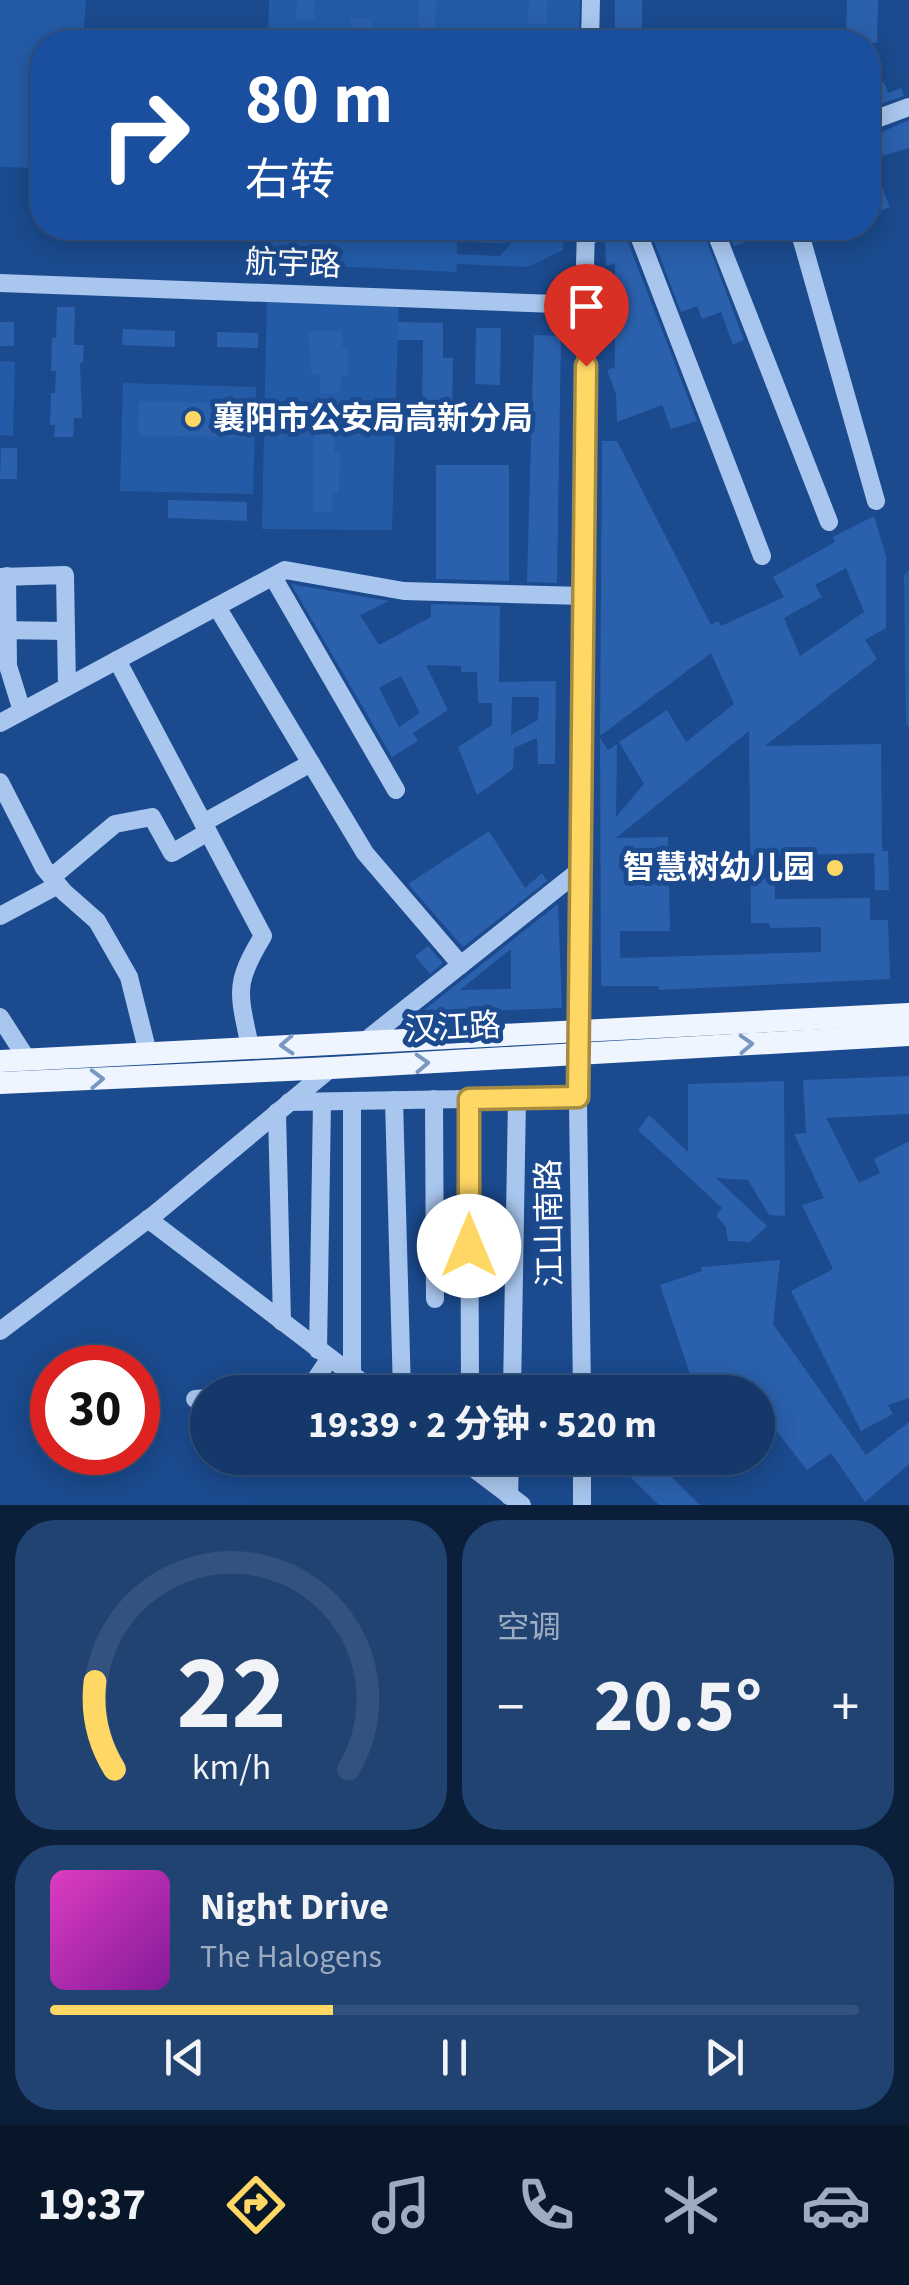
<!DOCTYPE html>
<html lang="zh">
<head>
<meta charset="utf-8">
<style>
  body { margin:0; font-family:"Source Sans 3","Noto Sans SC",sans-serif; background:#214372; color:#f1f3f6; height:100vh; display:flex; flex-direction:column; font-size:38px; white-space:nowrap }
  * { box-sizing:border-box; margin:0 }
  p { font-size:32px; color:#9dacc1 }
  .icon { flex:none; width:55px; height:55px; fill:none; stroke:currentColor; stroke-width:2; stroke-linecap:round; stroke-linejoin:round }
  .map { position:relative; height:1505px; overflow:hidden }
  .side { display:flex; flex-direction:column; gap:15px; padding:15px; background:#0b1f3a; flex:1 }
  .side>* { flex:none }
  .top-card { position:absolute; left:30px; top:30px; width:850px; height:210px; border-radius:40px; box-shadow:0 5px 25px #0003,0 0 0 2px #33527e; background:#1a4fa0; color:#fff; overflow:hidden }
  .speed { position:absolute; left:30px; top:1345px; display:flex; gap:20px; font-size:50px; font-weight:700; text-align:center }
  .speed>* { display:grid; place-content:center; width:130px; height:130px; border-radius:50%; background:#14386a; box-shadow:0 5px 25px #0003,0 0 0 2px #33527e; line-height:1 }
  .speed .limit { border:15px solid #d22; background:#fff; color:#111 }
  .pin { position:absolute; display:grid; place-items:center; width:85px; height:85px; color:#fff; margin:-102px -42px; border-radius:50% 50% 50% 0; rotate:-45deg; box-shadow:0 0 10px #0007 }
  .pin .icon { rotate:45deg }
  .me { position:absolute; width:110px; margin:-55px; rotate:0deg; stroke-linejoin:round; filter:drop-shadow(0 0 8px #0008) }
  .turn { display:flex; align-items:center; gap:35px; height:210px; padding:0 50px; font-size:45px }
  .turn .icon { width:130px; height:130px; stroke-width:2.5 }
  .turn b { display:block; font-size:70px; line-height:85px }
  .big { font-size:75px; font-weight:700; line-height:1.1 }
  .side .card { flex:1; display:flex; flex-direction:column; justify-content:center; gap:15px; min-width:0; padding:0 35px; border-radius:40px; background:#214372 }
  .side .dial { align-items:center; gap:0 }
  .dial svg { height:260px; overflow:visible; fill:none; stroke:#33527e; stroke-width:7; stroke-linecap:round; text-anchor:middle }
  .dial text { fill:#f1f3f6; stroke:none }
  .song { display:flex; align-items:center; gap:30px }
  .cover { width:120px; height:120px; border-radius:15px; background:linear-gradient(135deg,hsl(310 70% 55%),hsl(290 70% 35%)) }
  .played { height:10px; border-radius:5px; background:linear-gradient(90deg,#ffd765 35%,#33527e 35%) }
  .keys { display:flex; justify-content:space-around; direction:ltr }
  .heat { display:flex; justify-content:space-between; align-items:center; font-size:55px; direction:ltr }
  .side .tiles { flex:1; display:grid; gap:15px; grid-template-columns:1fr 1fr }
  .card:last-child { grid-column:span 2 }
  .trip { position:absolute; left:190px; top:1375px; width:585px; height:100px; border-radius:50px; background:#14386a; box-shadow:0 5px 25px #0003,0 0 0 2px #33527e; font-weight:700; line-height:100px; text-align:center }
  .tab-bar { display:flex; height:160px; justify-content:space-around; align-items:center; background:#08162a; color:#9dacc1 }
  .tab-bar .icon { width:70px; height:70px }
  .tab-bar .selected { color:#ffd765 }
  .tab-bar b { font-size:45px; color:#f1f3f6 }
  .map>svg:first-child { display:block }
  .green { fill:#245ba7 }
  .building { fill:#2a60ac; fill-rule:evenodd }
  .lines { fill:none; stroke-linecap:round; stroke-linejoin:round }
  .minor { stroke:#a8c6ee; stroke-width:18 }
  .major { stroke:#eff5ff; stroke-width:22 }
  .oneway { stroke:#7a97c1 }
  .route-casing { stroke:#a68c42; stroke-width:25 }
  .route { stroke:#ffd765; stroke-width:18 }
  .poi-dot { fill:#ffd765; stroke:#1b4a8e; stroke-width:4 }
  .labels { text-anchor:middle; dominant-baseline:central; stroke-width:10; stroke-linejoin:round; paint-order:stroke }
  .street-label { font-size:32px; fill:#fff; stroke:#1b4a8e }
  .poi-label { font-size:32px; font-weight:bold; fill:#fff; stroke:#1b4a8e; text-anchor:start }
</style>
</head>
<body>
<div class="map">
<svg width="909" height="1505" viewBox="0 0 909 1505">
  <rect width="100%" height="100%" fill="#1b4a8e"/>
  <g class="green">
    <path d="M0 0H86L83 42H42V168L0 167Z"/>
    <path d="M269 0H580L579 42H268Z"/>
    <path d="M263 228H457V254L500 256 511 244V228H563V250L528 267 457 264 456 272 264 263Z"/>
    <path d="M267 293 399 298 392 530 262 529Z"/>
    <path d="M0 361 15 362 13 436 0 435Z"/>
    <path d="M123 383 256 387 253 494 120 491Z"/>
    <path d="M909 570V728L906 725 904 575Z"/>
  </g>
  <g class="building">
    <path d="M297 0H315L314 20 296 19Z"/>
    <path d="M419 0H436L435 28H418Z"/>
    <path d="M529 0H547V24H528Z"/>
    <rect x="615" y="0" width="27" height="42"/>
    <path d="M847 0H878L877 43 846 42Z"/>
    <path d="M351 18 373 19 372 42H350Z"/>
    <path d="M884 82 888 93 901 88 904 96 878 105 870 87Z"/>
    <path d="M909 120V148L875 158 881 174 877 175 890 207 868 216V138Z"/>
    <path d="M465 228H505L504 243 464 242Z"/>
    <path d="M649 228H702L744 340 733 345 721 312 702 319 697 306 681 312Z"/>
    <path d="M727 228H780V229L734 246Z"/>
    <path d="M624 232 697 421 671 429 662 405 617 422 616 394 607 370 615 367V263L606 266 605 242Z"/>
    <path d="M57 307H75L74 345H84L83 363H80L82 418H74L73 437H54L55 425H50L51 393H55L56 371H51L52 338H56Z"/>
    <rect x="0" y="322" width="14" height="24"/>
    <path d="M398 322 443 323V358H453L452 417H422L423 340H398Z"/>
    <path d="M476 328H501L500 385 475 384Z"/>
    <path d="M123 329 175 331V347L122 345Z"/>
    <path d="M308 331H342V347L348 348V376H341L340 393H320V375L312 374Z"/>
    <path d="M217 332 258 333V348L217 347Z"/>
    <path d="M534 335 561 336 557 583 527 582Z"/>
    <path d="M139 401 247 404 246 438 138 435Z"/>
    <path d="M314 432H334V452L340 453 339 493H333L332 512H314Z"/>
    <path d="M602 441H617L711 625 718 621 721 626 784 597 773 577 835 542 833 537 874 516 886 556V628L865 640 877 659 765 746 881 744 882 851H888L889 890H875L874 853 775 856V899L870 898V920H888L890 979 659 990V986H601L600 738 608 750 617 744 616 817 644 784 619 742 667 710 686 742 734 704 711 653 600 736ZM846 568 864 612 800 656 784 618 822 597 815 585ZM749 731 751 923H769L770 928 821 927V952L620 958V931H670L668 837 616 838Z"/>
    <path d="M1 448H17V479H0Z"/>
    <path d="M436 465H509V581L436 579Z"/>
    <path d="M168 500 247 502V521L168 518Z"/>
    <path d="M291 584 389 601 360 615 379 645 431 617V604L500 606 499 682 556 681 555 764H538L537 738 514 748 513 769 477 795 458 747 492 725V703H478L477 672H461V666L426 665 448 710 413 733 418 741 392 757ZM401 676 420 713 399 727 379 688ZM512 697H539L538 720 511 735Z"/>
    <path d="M489 831 525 888 542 873 547 881 463 947 408 884Z"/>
    <path d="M558 904 562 1008 424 1013V1010ZM511 949V989L460 990Z"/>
    <path d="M428 946 443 963 430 974 415 956Z"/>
    <path d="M909 1076V1114L826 1118 859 1183 880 1173 874 1159 909 1141V1398L888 1405 893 1414 861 1431 791 1291 833 1269 802 1205 824 1198 794 1134 806 1133 803 1080Z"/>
    <path d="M784 1081 785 1216 769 1215 748 1180 716 1178 767 1226 750 1242 728 1241 726 1227 716 1216 722 1208 638 1130 649 1115 688 1152V1084Z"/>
    <path d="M780 1260 773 1324 866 1455 909 1422V1464L865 1502 831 1453 807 1470 758 1407V1392H696L660 1285 702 1271 701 1267Z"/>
    <path d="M611 1458H640L649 1467 655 1461 700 1505H659Z"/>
  </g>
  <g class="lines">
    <g class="minor">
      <path d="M590 42 591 0"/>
      <path d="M868 122 909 107"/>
      <path d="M636 228 762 556"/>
      <path d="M714 228 829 522"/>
      <path d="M805 228 799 230 876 501"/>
      <path d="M585 237 607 228"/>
      <path d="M0 283 584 305"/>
      <path d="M7 576 8 666 22 711"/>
      <path d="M0 577 65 575 67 687"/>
      <path d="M273 577 396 790"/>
      <path d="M217 607 365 853 461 965"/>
      <path d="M0 630 66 631"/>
      <path d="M117 660 263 936C233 985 239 993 250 1047"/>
      <path d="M0 723 285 570 404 591 584 596"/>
      <path d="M0 782 44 868 64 892 97 921 129 977 148 1053"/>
      <path d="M203 823 311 763"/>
      <path d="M52 877 115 824 152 817 172 853 208 832"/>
      <path d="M0 916 58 885"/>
      <path d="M0 1017 27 1059"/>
      <path d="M365 1041 580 870"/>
      <path d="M434 1099 435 1299"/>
      <path d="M469 1099 470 1392"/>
      <path d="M394 1100 402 1392"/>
      <path d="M289 1102 578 1097"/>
      <path d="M277 1112 282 1322"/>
      <path d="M148 1219 375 1392"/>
      <path d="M0 1331 155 1214 331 1068"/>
      <path d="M318 1350 322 1102"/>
      <path d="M352 1375V1101"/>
      <path d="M307 1392 330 1358"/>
      <path d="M512 1392 517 1098"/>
      <path d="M582 1392 577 1030 587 397 584 305 586 228"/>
      <path d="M195 1399 208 1398"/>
      <path d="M460 1458 522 1505"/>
      <path d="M509 1496 510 1458"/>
      <path d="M582 1505V1458"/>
    </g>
    <g class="major">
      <path d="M0 1061 909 1014"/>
      <path d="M0 1083 331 1068 909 1035"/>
    </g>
  </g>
  <defs><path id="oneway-chevron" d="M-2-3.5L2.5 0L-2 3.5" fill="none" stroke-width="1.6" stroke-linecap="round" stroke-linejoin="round" transform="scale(2.5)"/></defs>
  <g class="oneway">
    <use href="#oneway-chevron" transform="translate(746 1044) rotate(-3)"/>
    <use href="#oneway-chevron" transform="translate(287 1045) rotate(177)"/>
    <use href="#oneway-chevron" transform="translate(422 1063) rotate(-3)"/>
    <use href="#oneway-chevron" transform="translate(97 1079) rotate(-2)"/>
  </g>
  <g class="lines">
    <defs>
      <path id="route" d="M469 1246V1099L578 1097 586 366"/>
    </defs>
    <use href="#route" class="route-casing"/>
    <use href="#route" class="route"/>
  </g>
  <g class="poi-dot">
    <circle cx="193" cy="419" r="10"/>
    <circle cx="835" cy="868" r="10"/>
  </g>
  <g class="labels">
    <g class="street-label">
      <text transform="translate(293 264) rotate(2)">航宇路</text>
      <text transform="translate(453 1028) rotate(-3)">汉江路</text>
      <text transform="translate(550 1223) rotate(-91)">江山南路</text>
    </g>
    <g class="poi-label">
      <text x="213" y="419">襄阳市公安局高新分局</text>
      <text x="815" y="868" text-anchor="end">智慧树幼儿园</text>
    </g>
  </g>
</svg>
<div class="speed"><div class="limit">30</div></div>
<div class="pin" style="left:586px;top:366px;background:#d93025"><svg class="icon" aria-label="arrive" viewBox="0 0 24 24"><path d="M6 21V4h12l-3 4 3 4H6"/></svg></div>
<svg class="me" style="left:469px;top:1246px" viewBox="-20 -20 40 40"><circle r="19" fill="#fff"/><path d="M0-13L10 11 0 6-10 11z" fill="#ffd765"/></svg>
<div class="trip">19:39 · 2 分钟 · 520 m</div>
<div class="top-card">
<div class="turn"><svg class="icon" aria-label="right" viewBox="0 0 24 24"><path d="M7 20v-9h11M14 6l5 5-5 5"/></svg><div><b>80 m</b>右转</div></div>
</div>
</div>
<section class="side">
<div class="tiles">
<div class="card dial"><svg viewBox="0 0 100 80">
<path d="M14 69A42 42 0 1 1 86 69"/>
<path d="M14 69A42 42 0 0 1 8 42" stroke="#ffd765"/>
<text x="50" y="56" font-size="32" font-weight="700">22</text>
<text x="50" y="72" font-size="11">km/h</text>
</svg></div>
<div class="card"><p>空调</p>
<div class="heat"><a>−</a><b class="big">20.5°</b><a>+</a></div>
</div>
<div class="card">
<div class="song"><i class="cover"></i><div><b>Night Drive</b><p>The Halogens</p></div></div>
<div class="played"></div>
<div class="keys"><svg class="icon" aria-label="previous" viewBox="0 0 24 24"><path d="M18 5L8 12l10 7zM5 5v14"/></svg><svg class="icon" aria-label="pause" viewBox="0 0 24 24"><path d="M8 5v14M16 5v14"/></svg><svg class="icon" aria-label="next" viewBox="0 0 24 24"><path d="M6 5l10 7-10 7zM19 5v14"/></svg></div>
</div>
</div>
</section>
<nav class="tab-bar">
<b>19:37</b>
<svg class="icon selected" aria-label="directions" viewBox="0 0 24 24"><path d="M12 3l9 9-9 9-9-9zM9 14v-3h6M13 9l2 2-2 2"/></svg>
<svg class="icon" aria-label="music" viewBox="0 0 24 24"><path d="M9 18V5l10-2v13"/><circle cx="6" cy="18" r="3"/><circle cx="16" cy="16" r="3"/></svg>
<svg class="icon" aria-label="phone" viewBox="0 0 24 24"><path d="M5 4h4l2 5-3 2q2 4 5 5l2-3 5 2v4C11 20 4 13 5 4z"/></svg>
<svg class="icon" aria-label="climate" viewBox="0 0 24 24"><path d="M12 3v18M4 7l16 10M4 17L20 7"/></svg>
<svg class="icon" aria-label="car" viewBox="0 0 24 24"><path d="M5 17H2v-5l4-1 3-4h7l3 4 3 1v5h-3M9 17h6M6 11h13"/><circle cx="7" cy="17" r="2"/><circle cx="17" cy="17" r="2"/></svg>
</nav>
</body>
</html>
